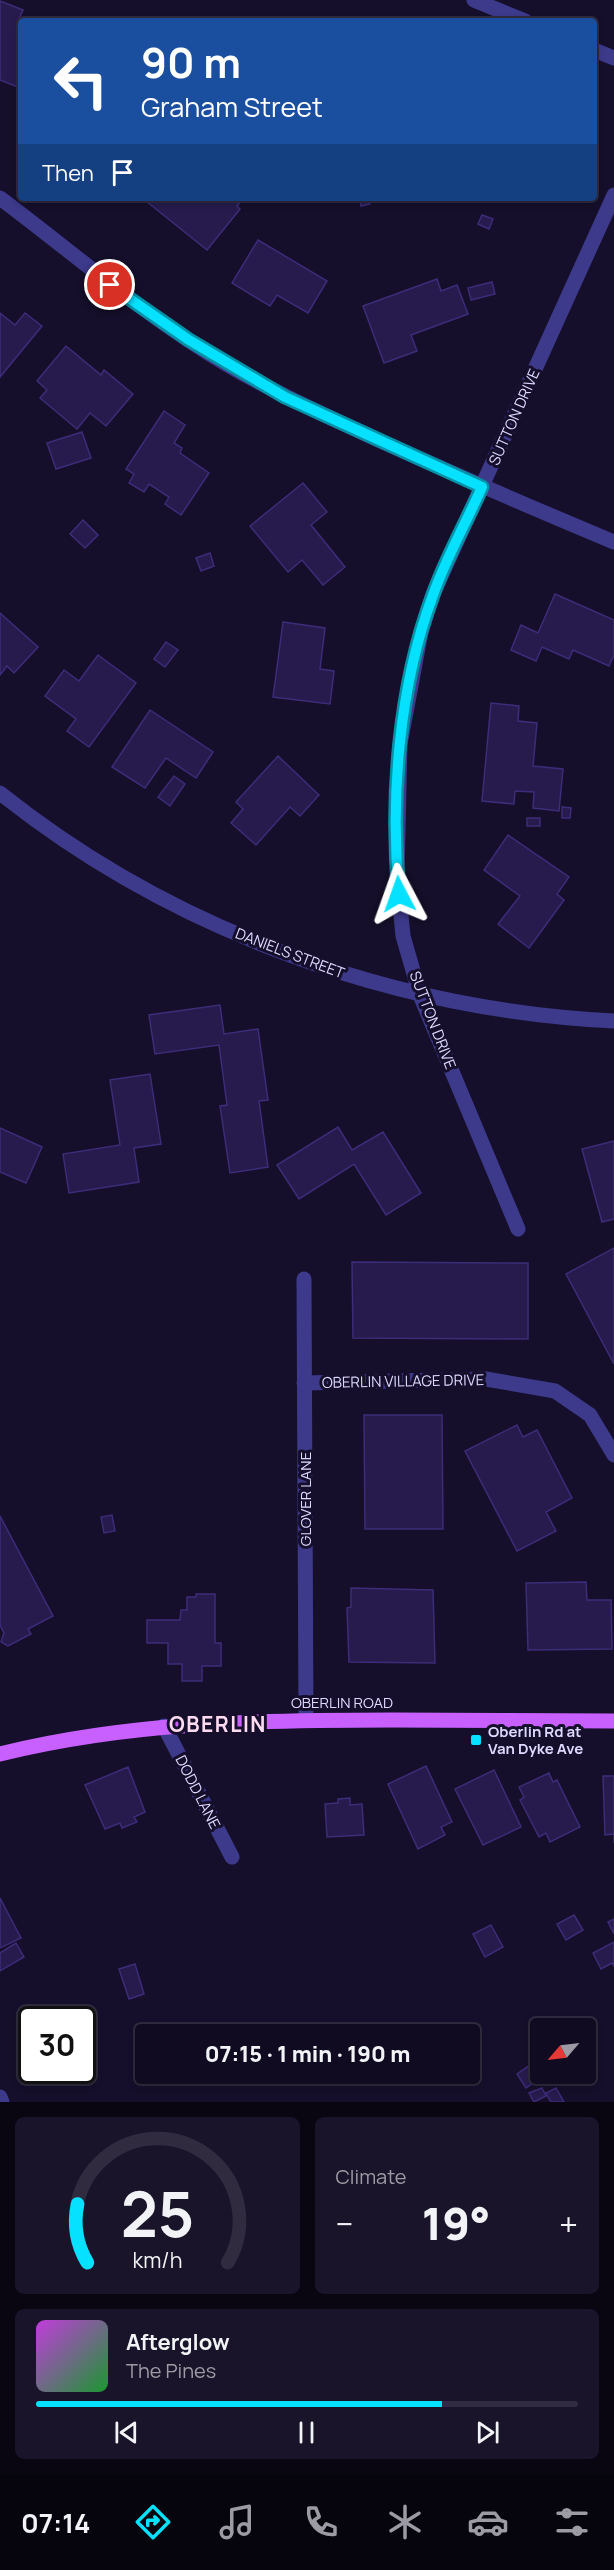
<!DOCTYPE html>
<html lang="en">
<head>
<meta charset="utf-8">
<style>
  body { margin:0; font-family:Manrope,sans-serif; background:#191429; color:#f1f3f6; height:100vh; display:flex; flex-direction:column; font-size:22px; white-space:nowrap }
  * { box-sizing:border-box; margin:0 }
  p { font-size:20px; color:#9c9ba5 }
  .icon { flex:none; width:33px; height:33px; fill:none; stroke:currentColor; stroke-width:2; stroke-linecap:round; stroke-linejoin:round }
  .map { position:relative; height:2102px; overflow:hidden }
  .panel { display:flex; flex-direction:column; gap:15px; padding:15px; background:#090612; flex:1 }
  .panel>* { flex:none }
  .top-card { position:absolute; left:18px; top:18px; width:579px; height:183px; border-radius:6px; box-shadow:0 3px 9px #0003,0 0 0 2px #302b3e; background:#1a4fa0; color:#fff; overflow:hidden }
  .needle { width:39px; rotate:242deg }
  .buttons { position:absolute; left:530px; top:2018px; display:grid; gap:12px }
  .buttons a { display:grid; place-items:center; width:66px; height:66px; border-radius:6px; background:#100b20; box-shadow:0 3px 9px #0003,0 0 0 2px #302b3e; font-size:30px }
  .speed { position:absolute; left:18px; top:2006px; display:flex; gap:12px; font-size:30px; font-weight:700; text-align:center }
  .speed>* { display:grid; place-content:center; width:78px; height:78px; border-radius:50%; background:#100b20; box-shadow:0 3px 9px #0003,0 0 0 2px #302b3e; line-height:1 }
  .speed .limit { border:3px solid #111; border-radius:9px; background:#fff; color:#111 }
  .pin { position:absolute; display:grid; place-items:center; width:51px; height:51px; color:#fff; margin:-26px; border:3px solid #fff; border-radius:50%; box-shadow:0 2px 6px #0007 }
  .me { position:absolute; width:66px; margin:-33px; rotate:356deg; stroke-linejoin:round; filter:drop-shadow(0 0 4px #0008) }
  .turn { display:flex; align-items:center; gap:21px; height:126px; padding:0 24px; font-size:27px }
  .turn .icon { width:78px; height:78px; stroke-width:2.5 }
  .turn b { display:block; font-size:42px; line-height:51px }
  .then { display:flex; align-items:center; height:57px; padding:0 24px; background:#0003; gap:12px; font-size:22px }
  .big { font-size:45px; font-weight:800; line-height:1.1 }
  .panel .card { flex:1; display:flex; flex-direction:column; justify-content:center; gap:9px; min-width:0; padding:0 21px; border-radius:9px; background:#191429 }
  .panel .dial { align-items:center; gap:0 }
  .dial svg { height:156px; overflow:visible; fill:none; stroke:#302b3e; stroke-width:7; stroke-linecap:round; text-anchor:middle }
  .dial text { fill:#f1f3f6; stroke:none }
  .song { display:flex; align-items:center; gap:18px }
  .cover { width:72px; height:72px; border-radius:9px; background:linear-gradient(135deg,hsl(290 70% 55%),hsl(130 70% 35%)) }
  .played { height:6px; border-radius:3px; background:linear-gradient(90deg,#05e1ff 75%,#302b3e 75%) }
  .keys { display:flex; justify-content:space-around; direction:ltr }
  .heat { display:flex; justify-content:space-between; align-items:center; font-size:33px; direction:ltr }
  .panel .tiles { flex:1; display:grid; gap:15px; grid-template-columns:1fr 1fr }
  .card:last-child { grid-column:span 2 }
  .trip { position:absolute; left:135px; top:2024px; width:345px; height:60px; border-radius:6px; background:#100b20; box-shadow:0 3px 9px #0003,0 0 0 2px #302b3e; font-weight:800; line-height:60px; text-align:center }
  .tab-bar { display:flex; height:96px; justify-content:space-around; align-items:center; background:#06040d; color:#9c9ba5 }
  .tab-bar .icon { width:42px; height:42px }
  .tab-bar .selected { color:#05e1ff }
  .tab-bar b { font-size:27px; color:#f1f3f6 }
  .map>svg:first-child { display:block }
  .building { fill:#261b4c; stroke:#3d2c79; stroke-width:1.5 }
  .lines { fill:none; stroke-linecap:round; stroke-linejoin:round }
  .minor { stroke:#3d398b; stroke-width:15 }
  .major { stroke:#c760ff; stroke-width:15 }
  .route-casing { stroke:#0392a6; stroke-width:15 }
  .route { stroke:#05e1ff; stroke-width:10 }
  .poi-dot { fill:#05e1ff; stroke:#150f2b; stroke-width:2 }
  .labels { text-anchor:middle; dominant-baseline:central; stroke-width:6; stroke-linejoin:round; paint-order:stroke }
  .street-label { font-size:15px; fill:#ded9ff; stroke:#150f2b }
  .poi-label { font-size:15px; font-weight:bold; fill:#ded9ff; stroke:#150f2b; text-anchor:start }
  .district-label { font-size:21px; font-weight:bold; letter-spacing:1.5px; fill:#ffdbf1; stroke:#150f2b }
</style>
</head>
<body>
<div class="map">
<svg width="614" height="2102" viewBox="0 0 614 2102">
  <rect width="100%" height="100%" fill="#150f2b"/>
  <g class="building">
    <path d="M0 1 23 10 18 21 21 23 20 88 0 80Z"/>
    <path d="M149 198H240L242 200 237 206 240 209 207 250 146 201Z"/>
    <path d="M360 198H370V204L361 206Z"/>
    <path d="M482 215 493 219 489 229 478 224Z"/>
    <path d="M258 240 327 281 308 313 277 295 270 306 232 283Z"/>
    <path d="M437 279 441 291 457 285 468 314 411 335 417 351 384 363 363 306Z"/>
    <path d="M492 282 495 294 471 300 468 288Z"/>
    <path d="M0 313 15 325 25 313 42 326 0 377Z"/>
    <path d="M66 346 101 375 104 370 133 394 106 426 90 413 77 429 40 398 47 390 37 381Z"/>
    <path d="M164 411 185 425 174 443 182 448 180 453 209 473 181 515 165 504 169 497 149 484 144 492 129 483 134 474 126 469Z"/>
    <path d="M82 432 91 458 56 469 47 443Z"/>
    <path d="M303 483 327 512 311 525 345 567 323 585 302 560 288 572 250 526Z"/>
    <path d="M83 520 98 535 85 548 70 534Z"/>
    <path d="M210 553 214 566 201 571 196 558Z"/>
    <path d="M555 594 614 620V655L609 666 573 650 569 659 542 647 536 661 511 650 521 625 538 633Z"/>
    <path d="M0 613 38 647 14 673 7 666 0 675Z"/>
    <path d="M283 622 325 628 320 669 334 671 330 704 273 697Z"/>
    <path d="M166 642 178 650 165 667 154 659Z"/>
    <path d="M98 655 136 683 89 747 67 731 76 719 45 696 64 670 79 681Z"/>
    <path d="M491 703 519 706 518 721 537 723 533 766 563 769 559 811 533 808 534 792 515 791 514 804 482 801Z"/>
    <path d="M150 710 213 752 196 778 166 758 145 788 112 767Z"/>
    <path d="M278 756 319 795 300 816 290 807 256 845 231 823 243 809 236 802Z"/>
    <path d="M174 776 185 784 170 806 158 797Z"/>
    <path d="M562 807 571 808 570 818H562Z"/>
    <rect x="527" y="818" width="13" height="8"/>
    <path d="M508 835 569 877 557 894 564 900 529 948 498 924 520 896 484 870Z"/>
    <path d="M220 1005 224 1034 258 1029 268 1100 259 1101 268 1167 230 1173 220 1106 227 1105 219 1045 155 1054 149 1015Z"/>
    <path d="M150 1074 161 1144 134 1148 139 1182 69 1193 63 1154 120 1145 110 1080Z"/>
    <path d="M338 1127 352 1150 383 1132 421 1193 386 1215 354 1164 299 1199 277 1165Z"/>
    <path d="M0 1128 42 1147 26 1183 0 1172Z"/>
    <path d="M614 1141V1219L602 1222 582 1149Z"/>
    <path d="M614 1248V1364L566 1274Z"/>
    <path d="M352 1262 528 1263V1339L353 1338Z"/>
    <path d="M364 1415H442L443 1529H365Z"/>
    <path d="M517 1425 523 1437 537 1430 572 1498 546 1512 556 1531 517 1551 465 1451Z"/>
    <path d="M112 1515 115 1531 104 1533 101 1517Z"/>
    <path d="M0 1516 53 1616 28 1629 31 1634 8 1646 1 1642 4 1633 0 1625Z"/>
    <path d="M586 1582 587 1600H611L612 1649 528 1650 526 1583Z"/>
    <path d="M351 1588 433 1590 435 1663 349 1662 347 1608 351 1607Z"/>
    <path d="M196 1594H215V1643H221V1666H202V1681H182V1664H168V1643H147V1620H180L181 1610H187V1597H196Z"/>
    <path d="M426 1766 452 1822 441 1827 445 1835 418 1849 388 1784Z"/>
    <path d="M128 1767 145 1812 134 1817 137 1822 122 1828 120 1823 105 1829 85 1785Z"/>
    <path d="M494 1770 521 1827 483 1845 455 1789Z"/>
    <path d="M549 1773 553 1782 557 1780 580 1827 550 1842 546 1833 539 1837 520 1800 524 1797 519 1787Z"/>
    <path d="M603 1776H614V1843V1834L605 1835Z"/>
    <path d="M350 1798V1805L362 1804 364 1835 327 1837 325 1804 338 1803V1799Z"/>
    <path d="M0 1898 21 1938 0 1948Z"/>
    <path d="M574 1915 583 1930 566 1940 557 1924Z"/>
    <path d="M614 1919V1934L608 1922Z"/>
    <path d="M491 1925 503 1947 485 1957 473 1934Z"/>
    <path d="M614 1942V1966L612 1963 601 1969 593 1953Z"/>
    <path d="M16 1943 24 1957 0 1971V1953Z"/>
    <path d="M135 1964 144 1994 129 1999 119 1969Z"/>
    <path d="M536 2061 540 2073 545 2075 526 2088 517 2074Z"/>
    <path d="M542 2088 546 2096 534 2102 529 2093Z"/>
    <path d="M556 2088 564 2102H551L546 2093Z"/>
  </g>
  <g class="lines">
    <g class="minor">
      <path d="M474 0 525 21"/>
      <path d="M594 50 614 58"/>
      <path d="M0 198C75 254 145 316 226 364 277 394 331 418 385 443 461 477 537 510 614 542"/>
      <path d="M0 793C173 931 393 1010 614 1021"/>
      <path d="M518 1229 420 995 403 936 397 874 400 744 421 632 433 594 614 195"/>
      <path d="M304 1279 306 1720"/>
      <path d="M304 1383 486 1379 555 1391 590 1415 614 1455"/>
      <path d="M164 1726 232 1857"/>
      <path d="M0 2097 2 2102"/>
    </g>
    <path class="major" d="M0 1754C128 1722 260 1720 392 1720 466 1720 540 1721 614 1721"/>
  </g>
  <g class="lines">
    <defs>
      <path id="route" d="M110 285 189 340 285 397 482 487C466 523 446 558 433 595 399 686 390 798 399 894"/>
    </defs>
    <use href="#route" class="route-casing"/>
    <use href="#route" class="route"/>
  </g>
  <rect class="poi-dot" x="470" y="1734" width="12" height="12" rx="3"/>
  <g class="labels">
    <g class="street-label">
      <text transform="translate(514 417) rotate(-66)">SUTTON DRIVE</text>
      <text transform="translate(290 953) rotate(21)">DANIELS STREET</text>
      <text transform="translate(433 1020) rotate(69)">SUTTON DRIVE</text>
      <text transform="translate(403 1381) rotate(-1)">OBERLIN VILLAGE DRIVE</text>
      <text transform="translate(305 1499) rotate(-90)">GLOVER LANE</text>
      <text x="342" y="1702">OBERLIN ROAD</text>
      <text transform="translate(198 1792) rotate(63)">DODD LANE</text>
    </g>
    <g class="poi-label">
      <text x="488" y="1731">Oberlin Rd at<tspan x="488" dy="17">Van Dyke Ave</tspan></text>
    </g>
    <g class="district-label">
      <text x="218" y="1724">OBERLIN</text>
    </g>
  </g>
</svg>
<div class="buttons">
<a><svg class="needle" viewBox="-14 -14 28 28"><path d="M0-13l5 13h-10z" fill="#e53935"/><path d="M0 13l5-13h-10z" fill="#9c9ba5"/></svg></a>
</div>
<div class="speed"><div class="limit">30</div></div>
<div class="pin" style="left:110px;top:285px;background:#d93025"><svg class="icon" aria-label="arrive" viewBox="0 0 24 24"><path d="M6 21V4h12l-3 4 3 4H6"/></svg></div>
<svg class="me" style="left:399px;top:894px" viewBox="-20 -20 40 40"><path d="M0-17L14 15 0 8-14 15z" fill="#05e1ff" stroke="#fff" stroke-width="4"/></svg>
<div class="trip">07:15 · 1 min · 190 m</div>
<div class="top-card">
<div class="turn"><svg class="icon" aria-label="left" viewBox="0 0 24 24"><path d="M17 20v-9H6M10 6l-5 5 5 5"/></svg><div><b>90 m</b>Graham Street</div></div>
<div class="then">Then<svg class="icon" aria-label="arrive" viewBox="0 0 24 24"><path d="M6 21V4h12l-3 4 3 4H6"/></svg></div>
</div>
</div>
<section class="panel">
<div class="tiles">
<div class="card dial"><svg viewBox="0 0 100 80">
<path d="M14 69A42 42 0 1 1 86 69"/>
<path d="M14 69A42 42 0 0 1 9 39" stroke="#05e1ff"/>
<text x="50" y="56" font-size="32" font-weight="700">25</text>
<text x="50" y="72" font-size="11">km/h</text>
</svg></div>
<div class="card"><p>Climate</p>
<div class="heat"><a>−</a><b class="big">19°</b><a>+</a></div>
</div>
<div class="card">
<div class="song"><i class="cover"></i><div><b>Afterglow</b><p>The Pines</p></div></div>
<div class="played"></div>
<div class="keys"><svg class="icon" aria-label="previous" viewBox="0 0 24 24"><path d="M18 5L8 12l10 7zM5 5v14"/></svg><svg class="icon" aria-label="pause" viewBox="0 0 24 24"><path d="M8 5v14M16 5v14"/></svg><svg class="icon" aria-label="next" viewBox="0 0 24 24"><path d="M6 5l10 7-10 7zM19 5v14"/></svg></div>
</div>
</div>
</section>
<nav class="tab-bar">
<b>07:14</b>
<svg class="icon selected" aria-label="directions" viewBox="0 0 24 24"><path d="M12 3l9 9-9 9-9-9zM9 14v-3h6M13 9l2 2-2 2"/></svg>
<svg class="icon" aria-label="music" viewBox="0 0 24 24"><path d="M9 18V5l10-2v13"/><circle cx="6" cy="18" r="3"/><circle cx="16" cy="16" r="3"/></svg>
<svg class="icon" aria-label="phone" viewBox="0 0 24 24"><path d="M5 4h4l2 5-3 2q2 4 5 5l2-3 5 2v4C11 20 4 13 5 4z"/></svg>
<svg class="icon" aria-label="climate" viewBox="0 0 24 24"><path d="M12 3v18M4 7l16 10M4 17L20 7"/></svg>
<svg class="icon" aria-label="car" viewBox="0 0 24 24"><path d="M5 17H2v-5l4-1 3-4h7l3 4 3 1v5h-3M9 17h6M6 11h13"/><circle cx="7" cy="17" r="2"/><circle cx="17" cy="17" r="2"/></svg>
<svg class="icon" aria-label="filters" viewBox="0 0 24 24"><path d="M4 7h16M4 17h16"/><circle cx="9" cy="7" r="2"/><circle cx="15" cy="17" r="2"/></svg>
</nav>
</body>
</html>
